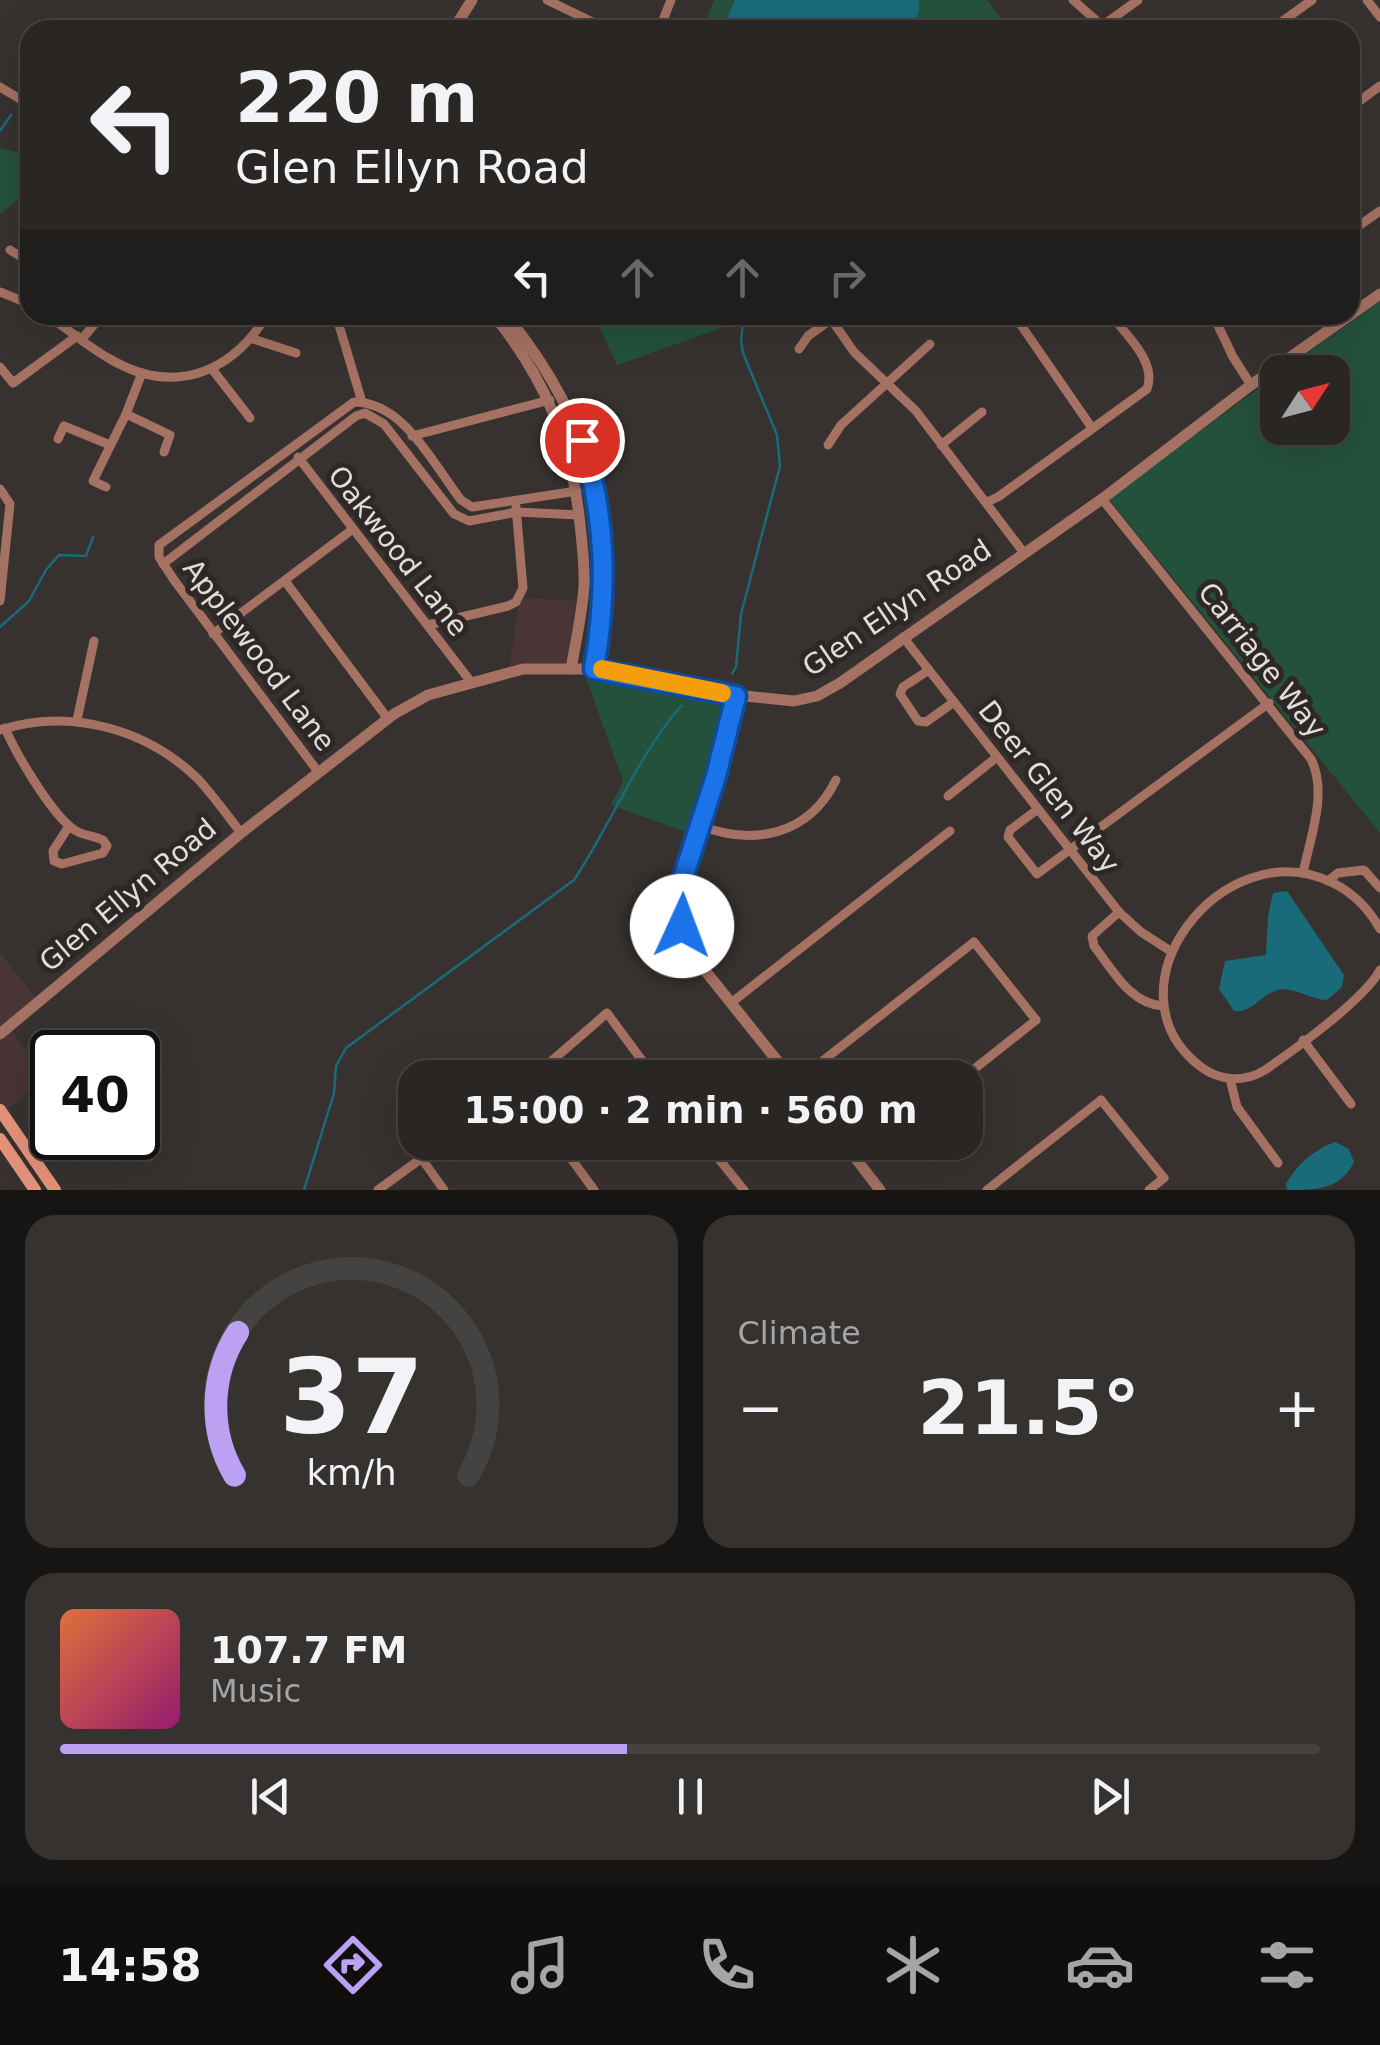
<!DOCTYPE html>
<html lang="en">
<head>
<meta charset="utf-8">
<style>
  body { margin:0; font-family:"DejaVu Sans",sans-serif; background:#353230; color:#f1f3f6; height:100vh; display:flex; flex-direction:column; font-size:38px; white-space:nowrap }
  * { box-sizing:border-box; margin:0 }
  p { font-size:32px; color:#a5a5a6 }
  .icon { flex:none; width:55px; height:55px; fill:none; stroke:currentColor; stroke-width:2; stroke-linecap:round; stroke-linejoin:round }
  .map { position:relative; height:1190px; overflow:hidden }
  .sheet { display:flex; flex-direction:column; gap:25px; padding:25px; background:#171513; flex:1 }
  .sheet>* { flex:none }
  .guide { position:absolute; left:20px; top:20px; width:1340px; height:305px; border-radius:30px; box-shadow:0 10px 40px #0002,0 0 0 2px #454341; background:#292623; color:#f1f3f6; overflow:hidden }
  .needle { width:65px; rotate:54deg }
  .fabs { position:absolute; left:1260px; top:355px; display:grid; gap:20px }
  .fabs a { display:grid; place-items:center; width:90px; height:90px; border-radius:20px; background:#292623; box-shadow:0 10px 40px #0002,0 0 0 2px #454341; font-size:50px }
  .speed { position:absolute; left:30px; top:1030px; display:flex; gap:20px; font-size:50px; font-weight:700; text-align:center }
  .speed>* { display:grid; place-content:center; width:130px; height:130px; border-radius:50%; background:#292623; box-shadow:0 10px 40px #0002,0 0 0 2px #454341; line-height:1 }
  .speed .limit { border:5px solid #111; border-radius:15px; background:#fff; color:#111 }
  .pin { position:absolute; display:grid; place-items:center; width:85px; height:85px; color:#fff; margin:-42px; border:5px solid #fff; border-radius:50%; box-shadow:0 2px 10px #0007 }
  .me { position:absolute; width:110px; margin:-55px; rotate:2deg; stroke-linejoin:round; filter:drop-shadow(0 0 8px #0008) }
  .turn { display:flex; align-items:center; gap:35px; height:210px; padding:0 50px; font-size:45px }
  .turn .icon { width:130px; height:130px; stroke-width:2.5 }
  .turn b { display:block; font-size:70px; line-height:85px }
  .lanes { display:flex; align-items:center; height:95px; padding:0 50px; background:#0003; justify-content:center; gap:50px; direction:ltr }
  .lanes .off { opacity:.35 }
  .big { font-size:75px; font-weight:700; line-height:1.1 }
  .sheet .widget { flex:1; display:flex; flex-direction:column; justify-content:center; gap:15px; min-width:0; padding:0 35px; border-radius:30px; background:#353230 }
  .sheet .dial { align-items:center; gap:0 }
  .dial svg { height:260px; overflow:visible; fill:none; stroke:#454341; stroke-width:7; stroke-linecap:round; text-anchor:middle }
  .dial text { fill:#f1f3f6; stroke:none }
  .song { display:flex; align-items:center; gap:30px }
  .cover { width:120px; height:120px; border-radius:15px; background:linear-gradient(135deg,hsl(20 70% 55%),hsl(320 70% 35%)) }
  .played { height:10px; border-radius:5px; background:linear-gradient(90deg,#bca0f2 45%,#454341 45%) }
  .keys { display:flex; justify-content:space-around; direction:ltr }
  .heat { display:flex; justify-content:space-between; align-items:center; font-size:55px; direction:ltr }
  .sheet .tiles { flex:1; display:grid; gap:25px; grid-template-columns:1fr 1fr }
  .widget:last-child { grid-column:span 2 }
  .trip { position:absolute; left:398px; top:1060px; width:585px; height:100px; border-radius:30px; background:#292623; box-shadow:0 10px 40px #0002,0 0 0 2px #454341; font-weight:700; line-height:100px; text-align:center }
  .menu { display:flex; height:160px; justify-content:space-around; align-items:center; background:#100f0e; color:#a5a5a6 }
  .menu .icon { width:70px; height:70px }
  .menu .current { color:#bca0f2 }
  .menu b { font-size:45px; color:#f1f3f6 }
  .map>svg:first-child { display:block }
  .commercial { fill:#493436 }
  .green { fill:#24513c }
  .water { fill:#1a6b79 }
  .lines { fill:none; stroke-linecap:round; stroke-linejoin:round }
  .stream { stroke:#1a6b79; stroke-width:2.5 }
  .minor { stroke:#a57162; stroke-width:9 }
  .tertiary { stroke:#a57162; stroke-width:11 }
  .secondary { stroke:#e5937a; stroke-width:12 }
  .route-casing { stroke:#114b97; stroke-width:25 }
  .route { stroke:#1a73e8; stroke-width:18 }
  .slow { stroke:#f59e0b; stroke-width:18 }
  .labels { text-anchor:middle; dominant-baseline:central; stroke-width:10; stroke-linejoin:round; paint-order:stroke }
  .street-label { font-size:28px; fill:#e0dddb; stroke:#2d2825 }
</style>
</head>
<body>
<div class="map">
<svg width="1380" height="1190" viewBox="0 0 1380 1190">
  <rect width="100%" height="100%" fill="#37322f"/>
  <g class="commercial">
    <path d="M524 598 580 601 569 667 509 670 518 606Z"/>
    <path d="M0 953 37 999 0 1031Z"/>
    <path d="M10 1029 46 1076 5 1112 0 1104V1037Z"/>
  </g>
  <g class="green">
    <path d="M714 0H987L1010 30H702Z"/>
    <path d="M0 148 30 156V191L0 214Z"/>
    <path d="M1380 301V833L1108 498 1277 375 1278 428H1332V372H1281Z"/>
    <path d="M594 315H758L617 365Z"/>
    <path d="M584 672 720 700 724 705 725 713 688 833 611 805 623 781Z"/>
  </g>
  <g class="water">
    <path d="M735 0H919C921 13 916 21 908 30H722Z"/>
    <path d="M1287 891 1344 975 1342 987 1327 1000C1310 1000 1294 986 1278 990 1260 994 1254 1013 1234 1011L1219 989 1225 961 1266 955 1268 916 1273 893Z"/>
    <path d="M1335 1142 1349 1149 1354 1162C1340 1190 1316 1190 1287 1190L1286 1184C1296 1165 1315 1149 1335 1142Z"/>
  </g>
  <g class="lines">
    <g class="stream">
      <path d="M24 86 30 77"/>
      <path d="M0 131 11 115"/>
      <path d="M0 627 29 601 46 570 59 555 86 556 93 537"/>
      <path d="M732 674 736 667 741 614 780 466 777 435 743 353 741 340 744 315"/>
      <path d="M304 1190 334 1093 336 1066 346 1048 574 880C612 823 636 758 681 706"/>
    </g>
    <g class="minor">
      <path d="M547 0 609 30"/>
      <path d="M1073 0 1107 30"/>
      <path d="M1367 0 1380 17"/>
      <path d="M1102 26 1138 0"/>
      <path d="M659 30 671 0"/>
      <path d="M1270 30 1312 0"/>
      <path d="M0 87 30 105"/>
      <path d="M1350 108 1380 86"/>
      <path d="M1350 232 1380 211"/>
      <path d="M10 250 30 262"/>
      <path d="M0 292 30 304"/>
      <path d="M47 315C68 329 88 347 110 359 173 396 231 374 267 315"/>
      <path d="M130 315 136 321"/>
      <path d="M1014 315 1092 428"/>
      <path d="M1213 315 1233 357 1251 385"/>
      <path d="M831 319 854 352 916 411 1024 553"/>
      <path d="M82 339 102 315"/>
      <path d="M253 339 296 353"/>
      <path d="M799 349 808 336 837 315"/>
      <path d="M0 367 13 383 77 336"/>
      <path d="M212 369 250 418"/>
      <path d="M362 402 336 315H374"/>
      <path d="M126 414 170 435 164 452"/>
      <path d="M412 436 550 400"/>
      <path d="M58 439 64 426 110 445"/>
      <path d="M828 445 841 425 930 344"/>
      <path d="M941 445 982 412"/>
      <path d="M298 457 471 682"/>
      <path d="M106 487 93 481 126 414 142 373"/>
      <path d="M0 489 10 504 0 601"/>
      <path d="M1102 499 1311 759C1328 793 1310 838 1303 873"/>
      <path d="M987 502 998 497 1147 389C1157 362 1127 336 1111 315"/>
      <path d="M163 564 356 416 365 413 384 424 454 514 469 521 517 512 579 515"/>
      <path d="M285 581 388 719"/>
      <path d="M428 625 508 606 516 602 523 588 516 507"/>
      <path d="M213 634 353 529"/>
      <path d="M903 637 1119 912 1141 932 1172 952"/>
      <path d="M929 670 903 687 900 694 918 721 926 722 954 702"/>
      <path d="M77 720 94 641"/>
      <path d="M5 728C16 754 51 813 73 829 82 836 93 835 103 840L107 846 103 853 62 864 54 861 53 851 69 826"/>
      <path d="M0 730C69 708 145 728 197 778 213 795 227 815 241 833"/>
      <path d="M319 773 174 580 159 557V545L354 402C404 402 433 464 461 500L472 507 577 491"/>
      <path d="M948 796 997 757"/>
      <path d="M1038 809 1010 830 1008 837 1037 874 1269 703"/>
      <path d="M701 826C755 846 809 835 836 780"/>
      <path d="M1328 881 1338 873 1364 870 1380 888"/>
      <path d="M1119 912 1092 936 1094 946C1113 970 1130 1004 1163 1006"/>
      <path d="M1380 929C1369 909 1352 892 1331 882 1222 830 1100 990 1201 1067 1220 1081 1244 1083 1265 1070 1294 1050 1365 999 1380 970"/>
      <path d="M974 942 1036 1020"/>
      <path d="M731 1003 950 831"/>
      <path d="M1303 1040 1351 1104"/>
      <path d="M532 1078 607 1013 655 1078"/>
      <path d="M801 1078 974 942"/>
      <path d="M963 1078 1036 1020"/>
      <path d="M1230 1079 1237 1107 1278 1163"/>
      <path d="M1101 1100 1164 1178"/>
      <path d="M559 1142 594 1190"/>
      <path d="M705 1142 744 1190"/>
      <path d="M422 1159 444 1190"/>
      <path d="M858 1162 883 1142"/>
      <path d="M378 1190 444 1142"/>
      <path d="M987 1190 1101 1100"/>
      <path d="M1149 1190 1164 1178"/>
    </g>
    <g class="tertiary">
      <path d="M453 30 472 0"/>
      <path d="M494 315C546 381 571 440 580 524 582 544 585 566 584 586 582 614 576 641 571 669"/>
      <path d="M506 315C597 427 618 527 594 669"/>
      <path d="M735 695 717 775 682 881 680 919 695 958 791 1078"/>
      <path d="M0 1034 241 833 394 714 428 695 523 669H601L735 695 794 701 817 696 840 683 1102 499 1251 385 1380 294"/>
      <path d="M843 1142 880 1190"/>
    </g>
    <g class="secondary">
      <path d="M0 1110 55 1190"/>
      <path d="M0 1139 35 1190"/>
    </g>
  </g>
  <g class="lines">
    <defs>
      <path id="route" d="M582 440C606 518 608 588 594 669L736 696 716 776 682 881V926"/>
    </defs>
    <use href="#route" class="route-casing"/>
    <use href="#route" class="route"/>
    <path class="slow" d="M602 669 722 693"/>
  </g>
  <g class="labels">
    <g class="street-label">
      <text transform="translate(398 551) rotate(52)">Oakwood Lane</text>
      <text transform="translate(897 608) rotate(-34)">Glen Ellyn Road</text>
      <text transform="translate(259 655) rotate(53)">Applewood Lane</text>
      <text transform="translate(1262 660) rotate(52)">Carriage Way</text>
      <text transform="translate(1049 787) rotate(52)">Deer Glen Way</text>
      <text transform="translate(128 895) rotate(-40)">Glen Ellyn Road</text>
    </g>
  </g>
</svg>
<div class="fabs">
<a><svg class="needle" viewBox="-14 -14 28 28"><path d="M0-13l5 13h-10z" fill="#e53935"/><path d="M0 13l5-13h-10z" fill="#a5a5a6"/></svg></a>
</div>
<div class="speed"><div class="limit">40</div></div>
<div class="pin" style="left:582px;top:440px;background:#d93025"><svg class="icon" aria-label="arrive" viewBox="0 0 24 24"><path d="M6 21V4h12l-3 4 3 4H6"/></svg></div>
<svg class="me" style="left:682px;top:926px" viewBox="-20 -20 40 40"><circle r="19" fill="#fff"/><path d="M0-13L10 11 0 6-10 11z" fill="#1a73e8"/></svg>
<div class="trip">15:00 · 2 min · 560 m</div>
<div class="guide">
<div class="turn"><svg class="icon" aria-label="left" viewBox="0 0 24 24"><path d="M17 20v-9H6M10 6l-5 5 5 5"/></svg><div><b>220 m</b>Glen Ellyn Road</div></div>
<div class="lanes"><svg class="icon" aria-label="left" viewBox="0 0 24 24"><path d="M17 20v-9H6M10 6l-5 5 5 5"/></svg><svg class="icon off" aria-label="ahead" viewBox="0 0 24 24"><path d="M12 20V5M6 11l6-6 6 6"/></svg><svg class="icon off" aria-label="ahead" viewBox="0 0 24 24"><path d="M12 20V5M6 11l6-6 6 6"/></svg><svg class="icon off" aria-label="right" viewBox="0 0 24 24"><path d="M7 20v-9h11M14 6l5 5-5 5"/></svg></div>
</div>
</div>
<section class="sheet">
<div class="tiles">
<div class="widget dial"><svg viewBox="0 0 100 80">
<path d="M14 69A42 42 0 1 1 86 69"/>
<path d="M14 69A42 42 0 0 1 15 25" stroke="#bca0f2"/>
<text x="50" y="56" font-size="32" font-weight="700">37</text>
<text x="50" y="72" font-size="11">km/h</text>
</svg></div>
<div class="widget"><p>Climate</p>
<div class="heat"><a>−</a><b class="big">21.5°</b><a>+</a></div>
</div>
<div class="widget">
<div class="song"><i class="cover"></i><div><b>107.7 FM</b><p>Music</p></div></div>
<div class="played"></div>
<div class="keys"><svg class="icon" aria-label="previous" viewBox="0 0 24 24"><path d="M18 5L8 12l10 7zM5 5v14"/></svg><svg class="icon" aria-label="pause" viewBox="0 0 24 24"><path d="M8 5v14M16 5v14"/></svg><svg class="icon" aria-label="next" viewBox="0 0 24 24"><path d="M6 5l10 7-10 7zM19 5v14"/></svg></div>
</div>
</div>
</section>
<nav class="menu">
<b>14:58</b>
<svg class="icon current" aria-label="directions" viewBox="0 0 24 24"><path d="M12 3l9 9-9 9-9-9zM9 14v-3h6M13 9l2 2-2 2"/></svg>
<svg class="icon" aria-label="music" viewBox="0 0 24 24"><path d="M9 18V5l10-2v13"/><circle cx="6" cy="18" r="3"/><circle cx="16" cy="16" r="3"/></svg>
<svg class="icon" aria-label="phone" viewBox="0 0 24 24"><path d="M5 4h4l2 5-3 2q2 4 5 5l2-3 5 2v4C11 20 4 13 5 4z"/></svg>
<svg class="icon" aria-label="climate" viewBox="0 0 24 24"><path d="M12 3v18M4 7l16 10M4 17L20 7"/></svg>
<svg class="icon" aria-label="car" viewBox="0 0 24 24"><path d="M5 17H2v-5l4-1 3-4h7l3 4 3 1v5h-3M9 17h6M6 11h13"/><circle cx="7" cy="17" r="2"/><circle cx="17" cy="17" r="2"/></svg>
<svg class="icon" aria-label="filters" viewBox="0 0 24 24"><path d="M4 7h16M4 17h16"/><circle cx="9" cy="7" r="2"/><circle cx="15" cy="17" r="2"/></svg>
</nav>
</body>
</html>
